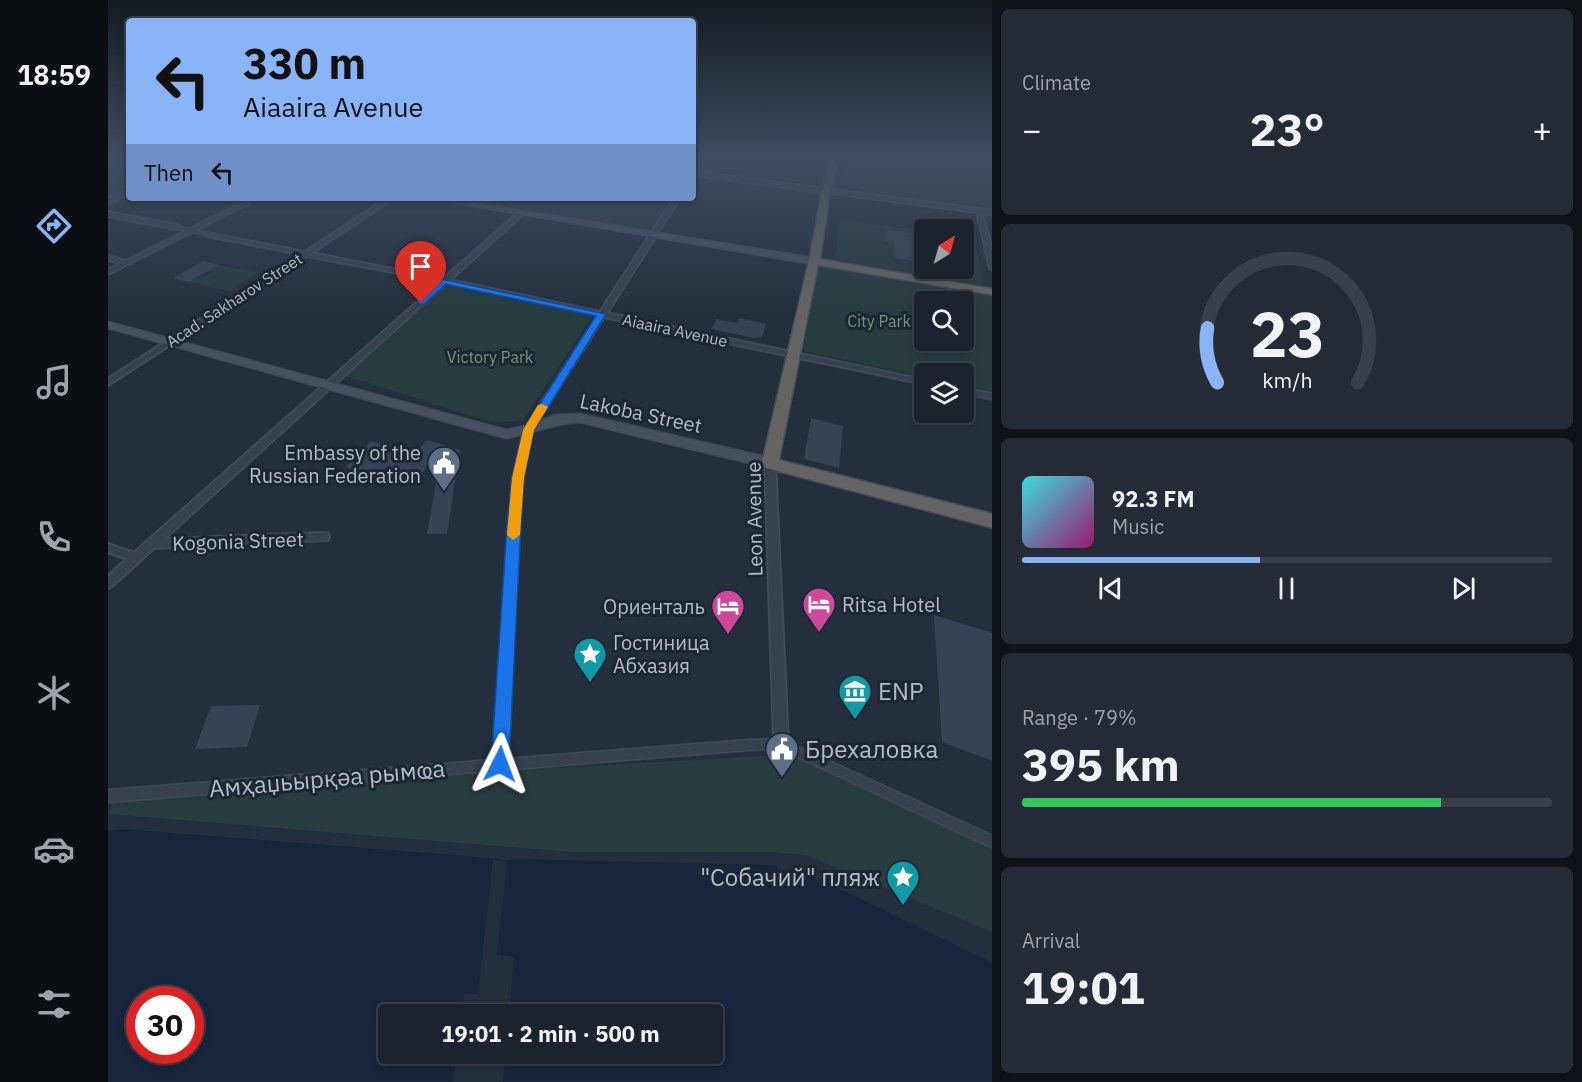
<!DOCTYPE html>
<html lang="en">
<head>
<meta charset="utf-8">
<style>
  body { margin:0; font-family:"IBM Plex Sans",sans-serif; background:#242b36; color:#f1f3f6; height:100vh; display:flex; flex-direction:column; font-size:22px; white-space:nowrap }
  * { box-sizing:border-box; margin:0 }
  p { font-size:20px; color:#a0a4aa }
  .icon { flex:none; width:33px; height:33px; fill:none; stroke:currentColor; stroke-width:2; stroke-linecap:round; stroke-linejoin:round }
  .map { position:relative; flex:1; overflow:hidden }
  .details { display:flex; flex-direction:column; gap:9px; padding:9px; background:#0f1319; width:590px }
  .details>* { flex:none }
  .hud { position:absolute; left:18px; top:18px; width:570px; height:183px; border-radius:6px; box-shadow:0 3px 9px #0003,0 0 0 2px #39404a; background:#8ab4f8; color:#111; overflow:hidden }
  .needle { width:39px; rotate:37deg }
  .fabs { position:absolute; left:806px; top:219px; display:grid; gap:12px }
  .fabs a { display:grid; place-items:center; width:60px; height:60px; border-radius:6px; background:#1b232e; box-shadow:0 3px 9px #0003,0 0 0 2px #39404a; font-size:30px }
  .speed { position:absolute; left:18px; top:986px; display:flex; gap:12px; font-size:30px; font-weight:700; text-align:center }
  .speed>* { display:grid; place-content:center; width:78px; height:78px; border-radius:50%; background:#1b232e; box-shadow:0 3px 9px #0003,0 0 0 2px #39404a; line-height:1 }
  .speed .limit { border:9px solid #d22; background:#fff; color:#111 }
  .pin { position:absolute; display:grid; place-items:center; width:51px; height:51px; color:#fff; margin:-62px -26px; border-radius:50% 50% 50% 0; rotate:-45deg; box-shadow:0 0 6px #0007 }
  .pin .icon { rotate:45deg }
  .me { position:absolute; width:66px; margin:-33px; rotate:3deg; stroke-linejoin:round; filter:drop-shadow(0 0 4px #0008) }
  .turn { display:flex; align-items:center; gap:21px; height:126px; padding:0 18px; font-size:27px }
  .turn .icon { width:78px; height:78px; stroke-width:2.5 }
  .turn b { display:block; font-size:42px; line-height:51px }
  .then { display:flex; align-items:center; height:57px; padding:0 18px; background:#0003; gap:12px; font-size:22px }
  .big { font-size:45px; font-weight:700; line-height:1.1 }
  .details .card { flex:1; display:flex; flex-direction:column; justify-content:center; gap:9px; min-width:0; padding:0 21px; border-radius:9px; background:#242b36 }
  .details .dial { align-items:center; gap:0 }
  .dial svg { height:156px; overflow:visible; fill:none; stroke:#39404a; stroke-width:7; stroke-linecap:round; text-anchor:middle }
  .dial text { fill:#f1f3f6; stroke:none }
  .song { display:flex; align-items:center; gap:18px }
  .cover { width:72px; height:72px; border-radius:9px; background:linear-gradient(135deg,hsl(180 70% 55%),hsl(320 70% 35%)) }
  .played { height:6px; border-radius:3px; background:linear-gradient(90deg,#8ab4f8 45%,#39404a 45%) }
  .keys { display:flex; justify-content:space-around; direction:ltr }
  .heat { display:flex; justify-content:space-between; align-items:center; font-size:33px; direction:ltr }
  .charge { height:9px; border-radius:4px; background:linear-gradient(90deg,#34c759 79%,#39404a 0) }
  .trip { position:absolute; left:270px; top:1004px; width:345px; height:60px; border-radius:6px; background:#1b232e; box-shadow:0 3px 9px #0003,0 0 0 2px #39404a; font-weight:700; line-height:60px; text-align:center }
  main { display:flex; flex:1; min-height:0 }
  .tab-bar { display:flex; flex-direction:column; width:108px; justify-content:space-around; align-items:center; background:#0b0e12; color:#a0a4aa }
  .tab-bar .icon { width:42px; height:42px }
  .tab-bar .selected { color:#8ab4f8 }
  .tab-bar b { font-size:27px; color:#f1f3f6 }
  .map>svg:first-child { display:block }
  .green { fill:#263c3f; fill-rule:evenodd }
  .water { fill:#17263c; fill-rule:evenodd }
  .pier { fill:#242f3e }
  .building { fill:#364354 }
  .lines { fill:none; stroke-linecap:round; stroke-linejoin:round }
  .pedestrian-casing { stroke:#414a57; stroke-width:3 }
  .minor-casing { stroke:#414a57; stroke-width:4 }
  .secondary-casing { stroke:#414a57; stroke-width:3 }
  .trunk-casing { stroke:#434c59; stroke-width:3 }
  .pedestrian { fill:#38414e; fill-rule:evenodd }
  .minor { fill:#38414e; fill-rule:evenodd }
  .secondary { fill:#465061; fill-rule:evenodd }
  .trunk { fill:#656462; fill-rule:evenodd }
  .route { fill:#1a73e8; stroke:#114b97; stroke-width:1.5 }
  .slow { fill:#f59e0b }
  .labels { text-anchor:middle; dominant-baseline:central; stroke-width:6; stroke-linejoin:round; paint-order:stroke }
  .far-street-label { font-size:16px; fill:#b4bcc9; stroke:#1d2633 }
  .far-park-label { font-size:16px; fill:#6b9a76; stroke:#1d2633 }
  .street-label { font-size:20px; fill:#b4bcc9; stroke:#1d2633 }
  .poi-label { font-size:20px; fill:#b4bcc9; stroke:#1d2633; text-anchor:end }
  .near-poi-label { font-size:24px; fill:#b4bcc9; stroke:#1d2633; text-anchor:start }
  .near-street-label { font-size:24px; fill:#b4bcc9; stroke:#1d2633 }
</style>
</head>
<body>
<main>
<nav class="tab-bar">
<b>18:59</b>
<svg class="icon selected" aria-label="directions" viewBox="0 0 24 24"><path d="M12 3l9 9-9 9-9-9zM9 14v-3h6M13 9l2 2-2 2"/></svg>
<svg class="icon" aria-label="music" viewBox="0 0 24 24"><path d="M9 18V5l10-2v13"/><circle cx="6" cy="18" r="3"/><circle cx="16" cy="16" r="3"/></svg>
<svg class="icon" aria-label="phone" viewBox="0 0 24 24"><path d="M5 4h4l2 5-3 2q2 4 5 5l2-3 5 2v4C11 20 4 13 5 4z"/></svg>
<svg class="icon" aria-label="climate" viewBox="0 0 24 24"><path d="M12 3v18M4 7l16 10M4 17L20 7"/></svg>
<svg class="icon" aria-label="car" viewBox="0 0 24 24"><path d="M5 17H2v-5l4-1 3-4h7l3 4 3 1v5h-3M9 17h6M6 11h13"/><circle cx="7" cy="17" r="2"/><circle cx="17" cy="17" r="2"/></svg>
<svg class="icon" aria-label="filters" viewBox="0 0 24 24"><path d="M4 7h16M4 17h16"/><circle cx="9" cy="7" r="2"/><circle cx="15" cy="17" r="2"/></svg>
</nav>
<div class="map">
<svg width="885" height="1082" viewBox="0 0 885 1082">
  <rect width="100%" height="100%" fill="#242f3e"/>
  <g class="green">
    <path d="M0 159H21V192L0 201Z"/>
    <path d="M737 159H884V210L757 193V189L731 183Z"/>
    <path d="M327 198H565L541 233Z"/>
    <path d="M731 219 816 231V268H855V249L869 251 876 286 727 260Z"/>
    <path d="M111 265 150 273 121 291 81 282C89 277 98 277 105 272L101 270Z"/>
    <path d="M711 265 884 295V391L855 385V374H816V377L695 351ZM816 302H855V340H816Z"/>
    <path d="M336 286 485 315 415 420 386 423 238 376Z"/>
    <path d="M694 754 884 849V932L698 855 662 852H464L1 814 6 792Z"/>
  </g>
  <path class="water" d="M16 829 383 858 399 861 404 859 669 865 670 874 714 880 884 963V1082H0V831ZM32 999H82V1050H32ZM280 1014H604V1053H280Z"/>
  <g class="pier">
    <path d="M385 860 399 862 389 955 406 957 401 1014H353L356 994H370Z"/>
    <path d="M349 1053H398L395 1082H345Z"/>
  </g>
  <g class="building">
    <path d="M778 230 805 233 807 261 786 258V242L778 241Z"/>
    <path d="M95 261 111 265 81 282 65 278Z"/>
    <path d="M631 318 658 324 654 337 645 338 604 329 608 319 629 323Z"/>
    <path d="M703 418 735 426 731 468 696 459Z"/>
    <path d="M319 440 352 450 339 534H319L334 448 306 483 291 478 286 484 238 467 263 441 306 455Z"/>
    <path d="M826 615 885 633V761L834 742Z"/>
    <path d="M152 705 139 747 87 749 103 706Z"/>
  </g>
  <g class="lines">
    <defs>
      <g id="pedestrian">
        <path d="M68 226 100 233 102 234 100 235 66 228V226Z"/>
        <path d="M673 739 885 836V848L673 749 640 750 0 802V790L640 740Z"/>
      </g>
      <g id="minor">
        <path d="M594 159H598L589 172 885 211V215L874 213 885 254V270L882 268 869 212 585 175V171Z"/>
        <path d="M21 190V194L0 203V199Z"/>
        <path d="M144 198H151L0 274V270L13 263 0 260V256L18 261Z"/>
        <path d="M280 198H286L203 253 326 277 328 278V280L199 256 0 385V379L193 254 100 236 98 235V233L197 252Z"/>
        <path d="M566 198H572L499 313 816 380V384L496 317 424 430 415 478 411 525 399 764 397 769 392 771 387 769 385 764 401 525 405 478 416 430 490 315 338 283 56 539 216 533 220 534 221 537 220 540 46 548 4 586 0 588V576L19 559 0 552V544L26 553 411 212 416 213 342 280 492 312Z"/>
        <path d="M0 212 68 225 71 227 68 229 0 216Z"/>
        <path d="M855 389 885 394V399L855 393Z"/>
        <path d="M662 460 667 463 680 744 678 749 673 751 668 749 666 744 657 463Z"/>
      </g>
      <g id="secondary">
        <path d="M319 198H336L705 258 709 261 705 264Z"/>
        <path d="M0 322 398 430 418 426 448 415 472 414 662 458 669 463 662 468 472 422C446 423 424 433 398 438L0 328Z"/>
      </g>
      <path id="trunk" d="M723 159H731L722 191 712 259 885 289V295L710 265 671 460 885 514V528L662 469 656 467 654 463 702 256 714 191Z"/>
    </defs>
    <use href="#pedestrian" class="pedestrian-casing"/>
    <use href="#minor" class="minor-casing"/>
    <use href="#secondary" class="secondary-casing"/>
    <use href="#trunk" class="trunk-casing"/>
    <use href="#pedestrian" class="pedestrian"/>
    <use href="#minor" class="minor"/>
    <use href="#secondary" class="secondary"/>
    <use href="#trunk" class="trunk"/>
  </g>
  <linearGradient id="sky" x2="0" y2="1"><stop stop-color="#141a22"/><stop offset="0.51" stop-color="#3f4d63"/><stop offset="1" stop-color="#3f4d63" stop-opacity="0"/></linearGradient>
  <rect width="885" height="311" fill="url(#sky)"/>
  <path class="route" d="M333 279 498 314 426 430 416 478 413 525 401 764 399 771 392 773 386 771 383 764 399 525 404 478 415 430 488 316 338 284 316 304H310V301Z"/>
  <path class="slow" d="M434 404 440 407 426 430 416 478 412 535 405 540 399 535 404 478 415 430 430 405Z"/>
  <defs>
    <symbol id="civic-pin" viewBox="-11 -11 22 30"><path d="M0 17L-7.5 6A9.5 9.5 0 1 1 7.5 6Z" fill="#5c6f8a" stroke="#1d2633"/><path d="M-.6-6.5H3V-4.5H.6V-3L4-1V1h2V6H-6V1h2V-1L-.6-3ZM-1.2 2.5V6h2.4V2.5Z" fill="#fff"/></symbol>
    <symbol id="hotel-pin" viewBox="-11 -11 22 30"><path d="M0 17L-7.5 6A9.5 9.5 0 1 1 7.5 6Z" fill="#d1479c" stroke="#1d2633"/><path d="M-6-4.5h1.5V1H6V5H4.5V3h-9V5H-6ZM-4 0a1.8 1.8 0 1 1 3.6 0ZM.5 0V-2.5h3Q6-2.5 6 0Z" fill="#fff"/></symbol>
    <symbol id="sight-pin" viewBox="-11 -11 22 30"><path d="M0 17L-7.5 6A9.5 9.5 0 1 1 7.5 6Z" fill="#0f9aa8" stroke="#1d2633"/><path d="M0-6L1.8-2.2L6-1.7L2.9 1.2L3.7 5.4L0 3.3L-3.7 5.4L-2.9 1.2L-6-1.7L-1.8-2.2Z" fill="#fff"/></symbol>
    <symbol id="museum-pin" viewBox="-11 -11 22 30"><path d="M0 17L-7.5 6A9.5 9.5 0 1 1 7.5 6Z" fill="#0f9aa8" stroke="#1d2633"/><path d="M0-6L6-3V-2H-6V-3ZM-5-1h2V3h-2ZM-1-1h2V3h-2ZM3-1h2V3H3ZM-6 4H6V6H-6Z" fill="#fff"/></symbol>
  </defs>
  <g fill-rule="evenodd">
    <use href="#civic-pin" x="317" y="444" width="38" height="52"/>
    <use href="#hotel-pin" x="692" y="585" width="38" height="52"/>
    <use href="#hotel-pin" x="601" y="587" width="38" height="52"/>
    <use href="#sight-pin" x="463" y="635" width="38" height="52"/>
    <use href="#museum-pin" x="728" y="672" width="38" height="52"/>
    <use href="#civic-pin" x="655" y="730" width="38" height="52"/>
    <use href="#sight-pin" x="776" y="858" width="38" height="52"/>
  </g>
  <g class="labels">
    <g class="far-street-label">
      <text transform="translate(126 300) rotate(-33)">Acad. Sakharov Street</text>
      <text transform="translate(567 330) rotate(12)">Aiaaira Avenue</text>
    </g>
    <g class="far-park-label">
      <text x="771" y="321">City Park</text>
      <text x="382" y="357">Victory Park</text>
    </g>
    <g class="street-label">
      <text transform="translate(533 413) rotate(12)">Lakoba Street</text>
      <text transform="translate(646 519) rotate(-91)">Leon Avenue</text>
      <text transform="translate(130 541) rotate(-2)">Kogonia Street</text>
    </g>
    <g class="poi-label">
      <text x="313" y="452">Embassy of the<tspan x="313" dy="23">Russian Federation</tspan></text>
      <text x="734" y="604" text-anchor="start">Ritsa Hotel</text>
      <text x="597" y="606">Ориенталь</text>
      <text x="505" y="642" text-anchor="start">Гостиница<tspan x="505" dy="23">Абхазия</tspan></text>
    </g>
    <g class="near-poi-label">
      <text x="770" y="691">ENP</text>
      <text x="697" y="749">Брехаловка</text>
      <text x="772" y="877" text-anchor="end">"Собачий" пляж</text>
    </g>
    <g class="near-street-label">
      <text transform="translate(219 778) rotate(-5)">Амҳаџьырқәа рымҩа</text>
    </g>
  </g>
</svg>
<div class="fabs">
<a><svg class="needle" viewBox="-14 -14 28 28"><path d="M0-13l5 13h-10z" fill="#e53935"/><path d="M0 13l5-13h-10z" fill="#a0a4aa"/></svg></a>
<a><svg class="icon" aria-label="search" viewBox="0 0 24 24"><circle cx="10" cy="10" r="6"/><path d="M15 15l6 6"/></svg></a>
<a><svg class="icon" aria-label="layers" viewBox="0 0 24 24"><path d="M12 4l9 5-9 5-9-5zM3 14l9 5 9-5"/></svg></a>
</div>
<div class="speed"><div class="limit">30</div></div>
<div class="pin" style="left:313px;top:303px;background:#d93025"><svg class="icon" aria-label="arrive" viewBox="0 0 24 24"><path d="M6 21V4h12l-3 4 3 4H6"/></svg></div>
<svg class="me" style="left:392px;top:764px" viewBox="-20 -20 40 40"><path d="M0-17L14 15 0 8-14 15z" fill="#1a73e8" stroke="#fff" stroke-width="4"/></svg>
<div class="trip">19:01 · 2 min · 500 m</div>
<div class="hud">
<div class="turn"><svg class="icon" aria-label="left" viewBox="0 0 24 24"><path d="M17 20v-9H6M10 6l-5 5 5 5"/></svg><div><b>330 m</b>Aiaaira Avenue</div></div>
<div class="then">Then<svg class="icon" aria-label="left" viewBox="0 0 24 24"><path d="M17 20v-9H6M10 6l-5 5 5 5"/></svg></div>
</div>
</div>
<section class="details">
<div class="card"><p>Climate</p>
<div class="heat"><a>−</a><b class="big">23°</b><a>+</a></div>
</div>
<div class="card dial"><svg viewBox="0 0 100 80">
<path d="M14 69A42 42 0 1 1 86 69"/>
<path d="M14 69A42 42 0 0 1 9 41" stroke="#8ab4f8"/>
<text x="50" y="56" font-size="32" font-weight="700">23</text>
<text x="50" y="72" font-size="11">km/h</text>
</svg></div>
<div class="card">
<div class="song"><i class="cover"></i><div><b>92.3 FM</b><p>Music</p></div></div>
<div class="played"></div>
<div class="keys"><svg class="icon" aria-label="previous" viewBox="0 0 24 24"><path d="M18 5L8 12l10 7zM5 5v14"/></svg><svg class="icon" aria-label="pause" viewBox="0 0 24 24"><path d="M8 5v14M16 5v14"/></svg><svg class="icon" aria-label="next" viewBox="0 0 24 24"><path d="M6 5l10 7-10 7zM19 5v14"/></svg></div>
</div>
<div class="card"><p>Range · 79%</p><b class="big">395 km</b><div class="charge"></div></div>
<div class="card"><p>Arrival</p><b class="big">19:01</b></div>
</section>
</main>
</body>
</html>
